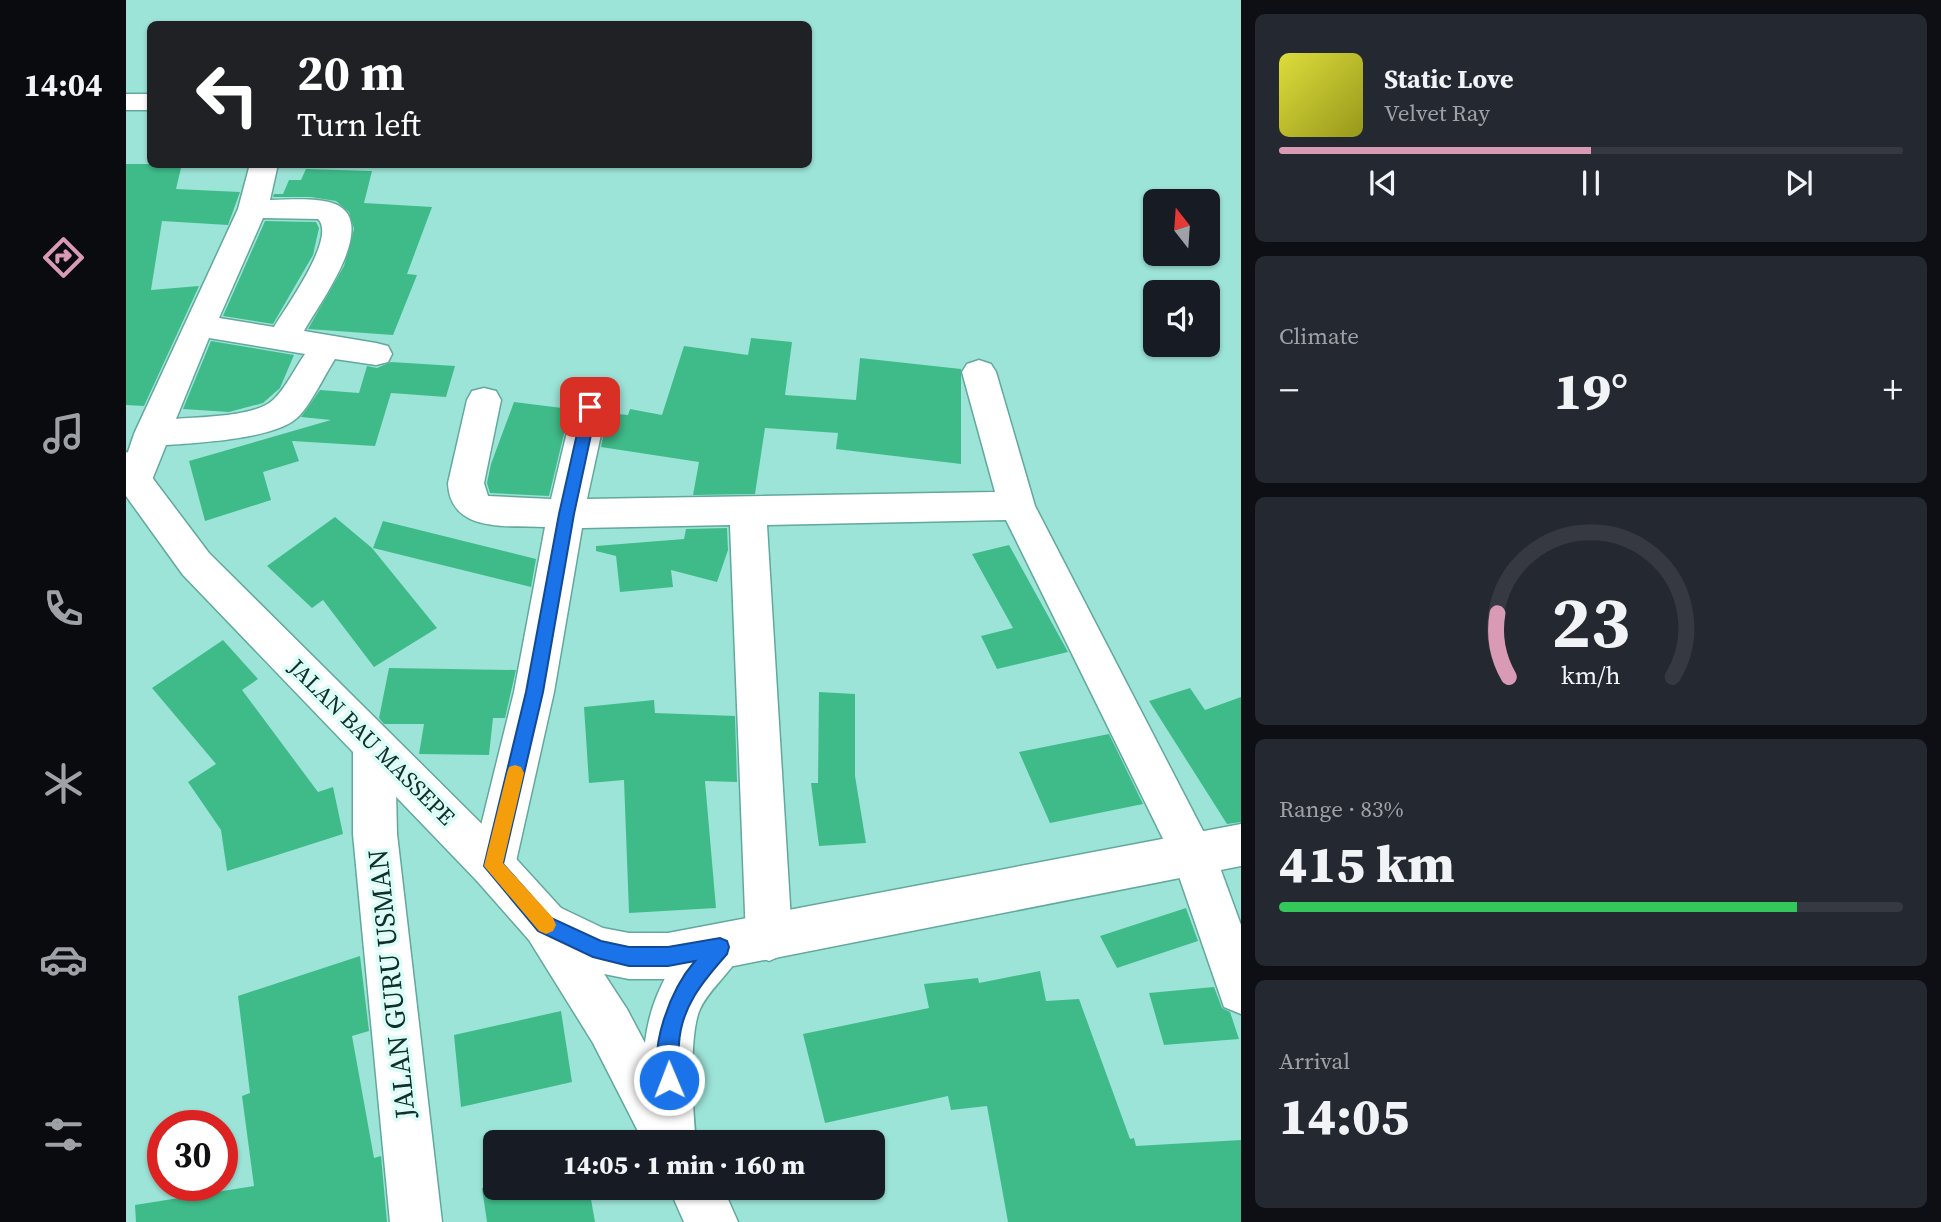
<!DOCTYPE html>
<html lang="en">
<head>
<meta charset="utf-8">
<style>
  body { margin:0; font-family:"Source Serif 4",serif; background:#242831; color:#f1f3f6; height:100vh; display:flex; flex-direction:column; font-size:26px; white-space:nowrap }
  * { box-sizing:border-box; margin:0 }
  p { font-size:23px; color:#9ea1a6 }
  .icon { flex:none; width:38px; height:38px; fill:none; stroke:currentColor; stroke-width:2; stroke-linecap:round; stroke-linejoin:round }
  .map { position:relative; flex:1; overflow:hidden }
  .drawer { display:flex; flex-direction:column; gap:14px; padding:14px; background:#0d0f14; width:700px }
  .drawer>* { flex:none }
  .top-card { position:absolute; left:21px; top:21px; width:665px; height:147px; border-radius:10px; box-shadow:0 2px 5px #0004; background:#202124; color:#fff; overflow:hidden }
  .needle { width:46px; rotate:343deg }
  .fabs { position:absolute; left:1017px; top:189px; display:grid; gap:14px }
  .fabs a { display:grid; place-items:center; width:77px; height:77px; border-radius:10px; background:#171b24; box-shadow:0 2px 5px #0004; font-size:35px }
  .speed { position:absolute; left:21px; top:1110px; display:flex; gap:14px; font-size:35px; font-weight:700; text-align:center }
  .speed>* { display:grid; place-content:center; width:91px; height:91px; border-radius:50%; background:#171b24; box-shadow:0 2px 5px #0004; line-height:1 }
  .speed .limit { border:10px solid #d22; background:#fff; color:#111 }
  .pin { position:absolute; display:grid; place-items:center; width:60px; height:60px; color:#fff; margin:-30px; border-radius:14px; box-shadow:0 4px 10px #0006 }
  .me { position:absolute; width:77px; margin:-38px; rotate:359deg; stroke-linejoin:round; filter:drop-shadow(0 0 5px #0008) }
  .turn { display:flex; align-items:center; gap:24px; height:147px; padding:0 35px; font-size:32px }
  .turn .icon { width:91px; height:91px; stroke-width:2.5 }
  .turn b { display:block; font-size:49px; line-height:60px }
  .big { font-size:52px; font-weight:800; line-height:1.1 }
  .drawer .widget { flex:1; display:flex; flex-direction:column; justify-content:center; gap:10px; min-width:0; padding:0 24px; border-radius:10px; background:#242831 }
  .drawer .dial { align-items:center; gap:0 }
  .dial svg { height:182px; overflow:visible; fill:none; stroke:#363941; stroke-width:7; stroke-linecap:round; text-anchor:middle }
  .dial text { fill:#f1f3f6; stroke:none }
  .song { display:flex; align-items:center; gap:21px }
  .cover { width:84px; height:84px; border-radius:10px; background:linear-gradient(135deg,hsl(60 70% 55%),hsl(60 70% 35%)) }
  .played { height:7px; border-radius:4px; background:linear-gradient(90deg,#d89ab4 50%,#363941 50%) }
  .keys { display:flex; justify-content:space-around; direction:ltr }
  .heat { display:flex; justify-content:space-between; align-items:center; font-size:38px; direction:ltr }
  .charge { height:10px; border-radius:5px; background:linear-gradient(90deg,#34c759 83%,#363941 0) }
  .trip { position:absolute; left:357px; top:1130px; width:402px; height:70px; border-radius:10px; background:#171b24; box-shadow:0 2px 5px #0004; font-weight:800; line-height:70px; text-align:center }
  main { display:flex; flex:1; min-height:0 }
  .tab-bar { display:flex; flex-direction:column; width:126px; justify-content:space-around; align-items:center; background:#090b0e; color:#9ea1a6 }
  .tab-bar .icon { width:49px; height:49px }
  .tab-bar .active { color:#d89ab4 }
  .tab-bar b { font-size:32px; color:#f1f3f6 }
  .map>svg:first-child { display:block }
  .building { fill:#3fbb89 }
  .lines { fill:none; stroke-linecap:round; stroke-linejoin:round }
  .minor-casing { stroke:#62a89d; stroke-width:3 }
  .major-casing { stroke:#62a89d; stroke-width:3 }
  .minor { fill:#fff; fill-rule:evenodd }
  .major { fill:#fff; fill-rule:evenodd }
  .route { fill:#1a73e8; stroke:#114b97; stroke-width:2 }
  .slow { fill:#f59e0b }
  .labels { text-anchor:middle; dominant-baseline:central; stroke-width:7; stroke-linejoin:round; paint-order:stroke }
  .street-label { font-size:23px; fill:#112f2a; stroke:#dbfdf7 }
  .near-street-label { font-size:28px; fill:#112f2a; stroke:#dbfdf7 }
</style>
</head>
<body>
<main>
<nav class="tab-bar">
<b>14:04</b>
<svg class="icon active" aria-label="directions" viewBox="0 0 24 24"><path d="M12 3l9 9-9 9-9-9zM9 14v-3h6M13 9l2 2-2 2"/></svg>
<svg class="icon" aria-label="music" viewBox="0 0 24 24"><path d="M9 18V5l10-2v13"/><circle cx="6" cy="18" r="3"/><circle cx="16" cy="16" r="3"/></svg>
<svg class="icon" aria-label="phone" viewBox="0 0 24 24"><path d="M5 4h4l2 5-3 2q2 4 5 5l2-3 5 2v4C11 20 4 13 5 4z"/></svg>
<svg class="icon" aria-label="climate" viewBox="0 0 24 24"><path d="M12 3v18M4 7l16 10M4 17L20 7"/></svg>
<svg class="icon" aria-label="car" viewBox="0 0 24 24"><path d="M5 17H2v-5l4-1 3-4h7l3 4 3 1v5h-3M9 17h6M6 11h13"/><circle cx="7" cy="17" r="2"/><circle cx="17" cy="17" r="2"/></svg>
<svg class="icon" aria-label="filters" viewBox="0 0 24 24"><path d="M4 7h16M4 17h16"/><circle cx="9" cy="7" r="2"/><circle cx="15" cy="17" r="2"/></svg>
</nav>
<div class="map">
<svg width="1115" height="1222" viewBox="0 0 1115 1222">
  <rect width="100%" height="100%" fill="#9de4d8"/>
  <g class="building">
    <path d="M0 164H56L50 189 114 192 102 225 36 221 25 290 73 286 18 406 0 405Z"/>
    <path d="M180 169 246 171 238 203 306 207 281 274 291 275 267 335 182 329 218 266 228 229 223 212 210 201 185 197H147L148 194H157L163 180H175Z"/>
    <path d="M139 221 190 222 193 228 187 255 147 324 97 316Z"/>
    <path d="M625 338 666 342 659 395 730 400 734 358 835 369V464L710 449 712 433 639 428 629 494 567 495 573 462 475 447 482 413 502 415 504 409 536 415 558 346 622 355Z"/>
    <path d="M85 341 168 355 154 388 137 403 103 412 57 409Z"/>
    <path d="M265 362 329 366 320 397 265 393 249 446 166 441 173 461 137 472 145 500 79 521 63 461 205 420 175 417 194 390 233 393 241 366 251 368Z"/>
    <path d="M388 402 444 409 423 496 364 493 361 483 365 464Z"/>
    <path d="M209 517 246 548 311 628 248 667 197 600 186 608 141 566Z"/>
    <path d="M257 521 410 559 405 587 247 548Z"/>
    <path d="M601 528 602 550 591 582 545 570 547 587 494 592 490 556 470 551V546L558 539 560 529Z"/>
    <path d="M883 545 942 652 871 669 855 636 887 628 846 554Z"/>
    <path d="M97 640 132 679 116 690 192 792 207 787 217 834 101 871 95 830 62 782 90 764 26 688Z"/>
    <path d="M263 668 390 670 379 718H367L363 755 293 754 298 724H258L253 718Z"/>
    <path d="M1064 688 1079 710 1115 697V822L1101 824 1023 701Z"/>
    <path d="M693 692 729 694V776L740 843 693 846 685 783H692Z"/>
    <path d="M528 700 529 713 609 716 611 782 579 781 590 908 503 913 498 780 463 783 458 707Z"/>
    <path d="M983 734 1017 804 924 823 893 752Z"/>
    <path d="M1060 908 1072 941 991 968 974 936Z"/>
    <path d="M234 956 243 1031 226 1036 248 1158 255 1156 261 1222H10L9 1205 128 1186 116 1096 124 1093 112 996Z"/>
    <path d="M914 971 920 1001 953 999 1004 1139 1008 1138 1010 1146 1115 1140V1222H882L861 1106 825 1110 822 1096 699 1123 677 1034 803 1008 798 984 852 978 853 983Z"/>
    <path d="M1088 987 1096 1008 1104 1012 1113 1039 1038 1045 1023 993Z"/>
    <path d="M435 1011 446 1082 335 1107 328 1035Z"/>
    <path d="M356 1188H463L469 1222H361Z"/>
  </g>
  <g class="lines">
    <defs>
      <g id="minor">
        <rect x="0" y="94" width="24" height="16"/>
        <path d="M124 164H152L144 200C164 200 189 197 209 204 255 223 192 305 178 331L250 343 262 346 266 354 262 362 250 365 209 359C198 376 185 405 171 418 148 439 71 443 40 445L22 490 9 494 0 491V458L8 434 112 209ZM137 218 192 219C211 237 160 307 148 327L93 318ZM83 338 179 354C169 368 160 388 147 400 129 417 74 417 50 419Z"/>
        <path d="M853 360 865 364 870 372 909 506 1089 854 1115 925V1014L1098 1007 1047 859 880 520 641 525 666 938 659 954 643 961 627 954 620 938 604 525 456 528 428 692 389 866 383 881 367 887 351 881 345 866 388 692 419 527C383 525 324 534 322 483L341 400 346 391 358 388 370 391 375 400 358 483 362 496 425 499 447 407 452 398 464 395 476 398 481 407 461 499 869 492 836 372 841 364Z"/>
        <path d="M248 726 263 732 269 745 271 834 316 1222H264L227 834V745L233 732Z"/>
        <path d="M419 902 435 908 501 1009 519 1043C524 997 550 943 594 925L610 932 617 948C607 972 585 986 574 1009 562 1036 567 1114 570 1143H518L467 1043 403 940 396 924 403 908Z"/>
        <path d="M543 1188H597L612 1222H558Z"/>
      </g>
      <path id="major" d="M0 452 12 456 28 480 83 553 383 851 435 908 477 928 503 933H542L1115 824V866L542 979H503L473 973 403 940 351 881 57 575 0 496Z"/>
    </defs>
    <use href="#minor" class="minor-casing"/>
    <use href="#major" class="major-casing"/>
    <use href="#minor" class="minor"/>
    <use href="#major" class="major"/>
  </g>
  <path class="route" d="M464 402 471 407 448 514 417 692 377 864 425 918 475 941 503 947H542L594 938 601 941 603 947 601 954C577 981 555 1007 553 1044 552 1058 556 1073 550 1087L543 1090 536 1087C520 1050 545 989 569 961L542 966H503L467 957 412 931 358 866 400 692 433 514 457 407Z"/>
  <path class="slow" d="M389 765 395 767 398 773 377 863 427 918 430 925 427 931 420 934 413 931 358 866 381 773 383 767Z"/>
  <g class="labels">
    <g class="street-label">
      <text transform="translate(246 742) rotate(45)">JALAN BAU MASSEPE</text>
    </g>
    <g class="near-street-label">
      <text transform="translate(265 984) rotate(-96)">JALAN GURU USMAN</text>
    </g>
  </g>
</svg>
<div class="fabs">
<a><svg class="needle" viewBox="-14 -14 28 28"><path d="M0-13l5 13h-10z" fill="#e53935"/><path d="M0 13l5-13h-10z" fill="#9ea1a6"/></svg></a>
<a><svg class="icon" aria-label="sound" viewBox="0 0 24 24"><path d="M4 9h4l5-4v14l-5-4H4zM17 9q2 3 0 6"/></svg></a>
</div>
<div class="speed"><div class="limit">30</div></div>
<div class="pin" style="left:464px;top:407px;background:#d93025"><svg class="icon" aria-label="arrive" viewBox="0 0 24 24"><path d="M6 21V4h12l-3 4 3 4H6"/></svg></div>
<svg class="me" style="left:543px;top:1080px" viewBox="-20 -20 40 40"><circle r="17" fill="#1a73e8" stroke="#fff" stroke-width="3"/><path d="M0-11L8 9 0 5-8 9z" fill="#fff"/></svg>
<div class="trip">14:05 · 1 min · 160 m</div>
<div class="top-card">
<div class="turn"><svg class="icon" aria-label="left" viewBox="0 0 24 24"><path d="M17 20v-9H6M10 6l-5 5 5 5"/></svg><div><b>20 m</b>Turn left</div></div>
</div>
</div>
<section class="drawer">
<div class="widget">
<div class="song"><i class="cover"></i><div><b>Static Love</b><p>Velvet Ray</p></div></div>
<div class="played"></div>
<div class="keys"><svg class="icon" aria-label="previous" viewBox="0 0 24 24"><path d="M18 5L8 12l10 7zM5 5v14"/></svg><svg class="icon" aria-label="pause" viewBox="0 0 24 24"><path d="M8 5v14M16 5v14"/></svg><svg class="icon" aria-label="next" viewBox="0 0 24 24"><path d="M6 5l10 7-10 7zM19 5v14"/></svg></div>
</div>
<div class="widget"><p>Climate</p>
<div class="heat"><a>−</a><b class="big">19°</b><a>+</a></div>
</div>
<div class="widget dial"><svg viewBox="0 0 100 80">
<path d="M14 69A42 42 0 1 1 86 69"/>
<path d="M14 69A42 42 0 0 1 9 41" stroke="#d89ab4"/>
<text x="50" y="56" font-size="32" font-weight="700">23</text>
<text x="50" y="72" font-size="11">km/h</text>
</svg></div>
<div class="widget"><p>Range · 83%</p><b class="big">415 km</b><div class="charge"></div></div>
<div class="widget"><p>Arrival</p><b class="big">14:05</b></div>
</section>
</main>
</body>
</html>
